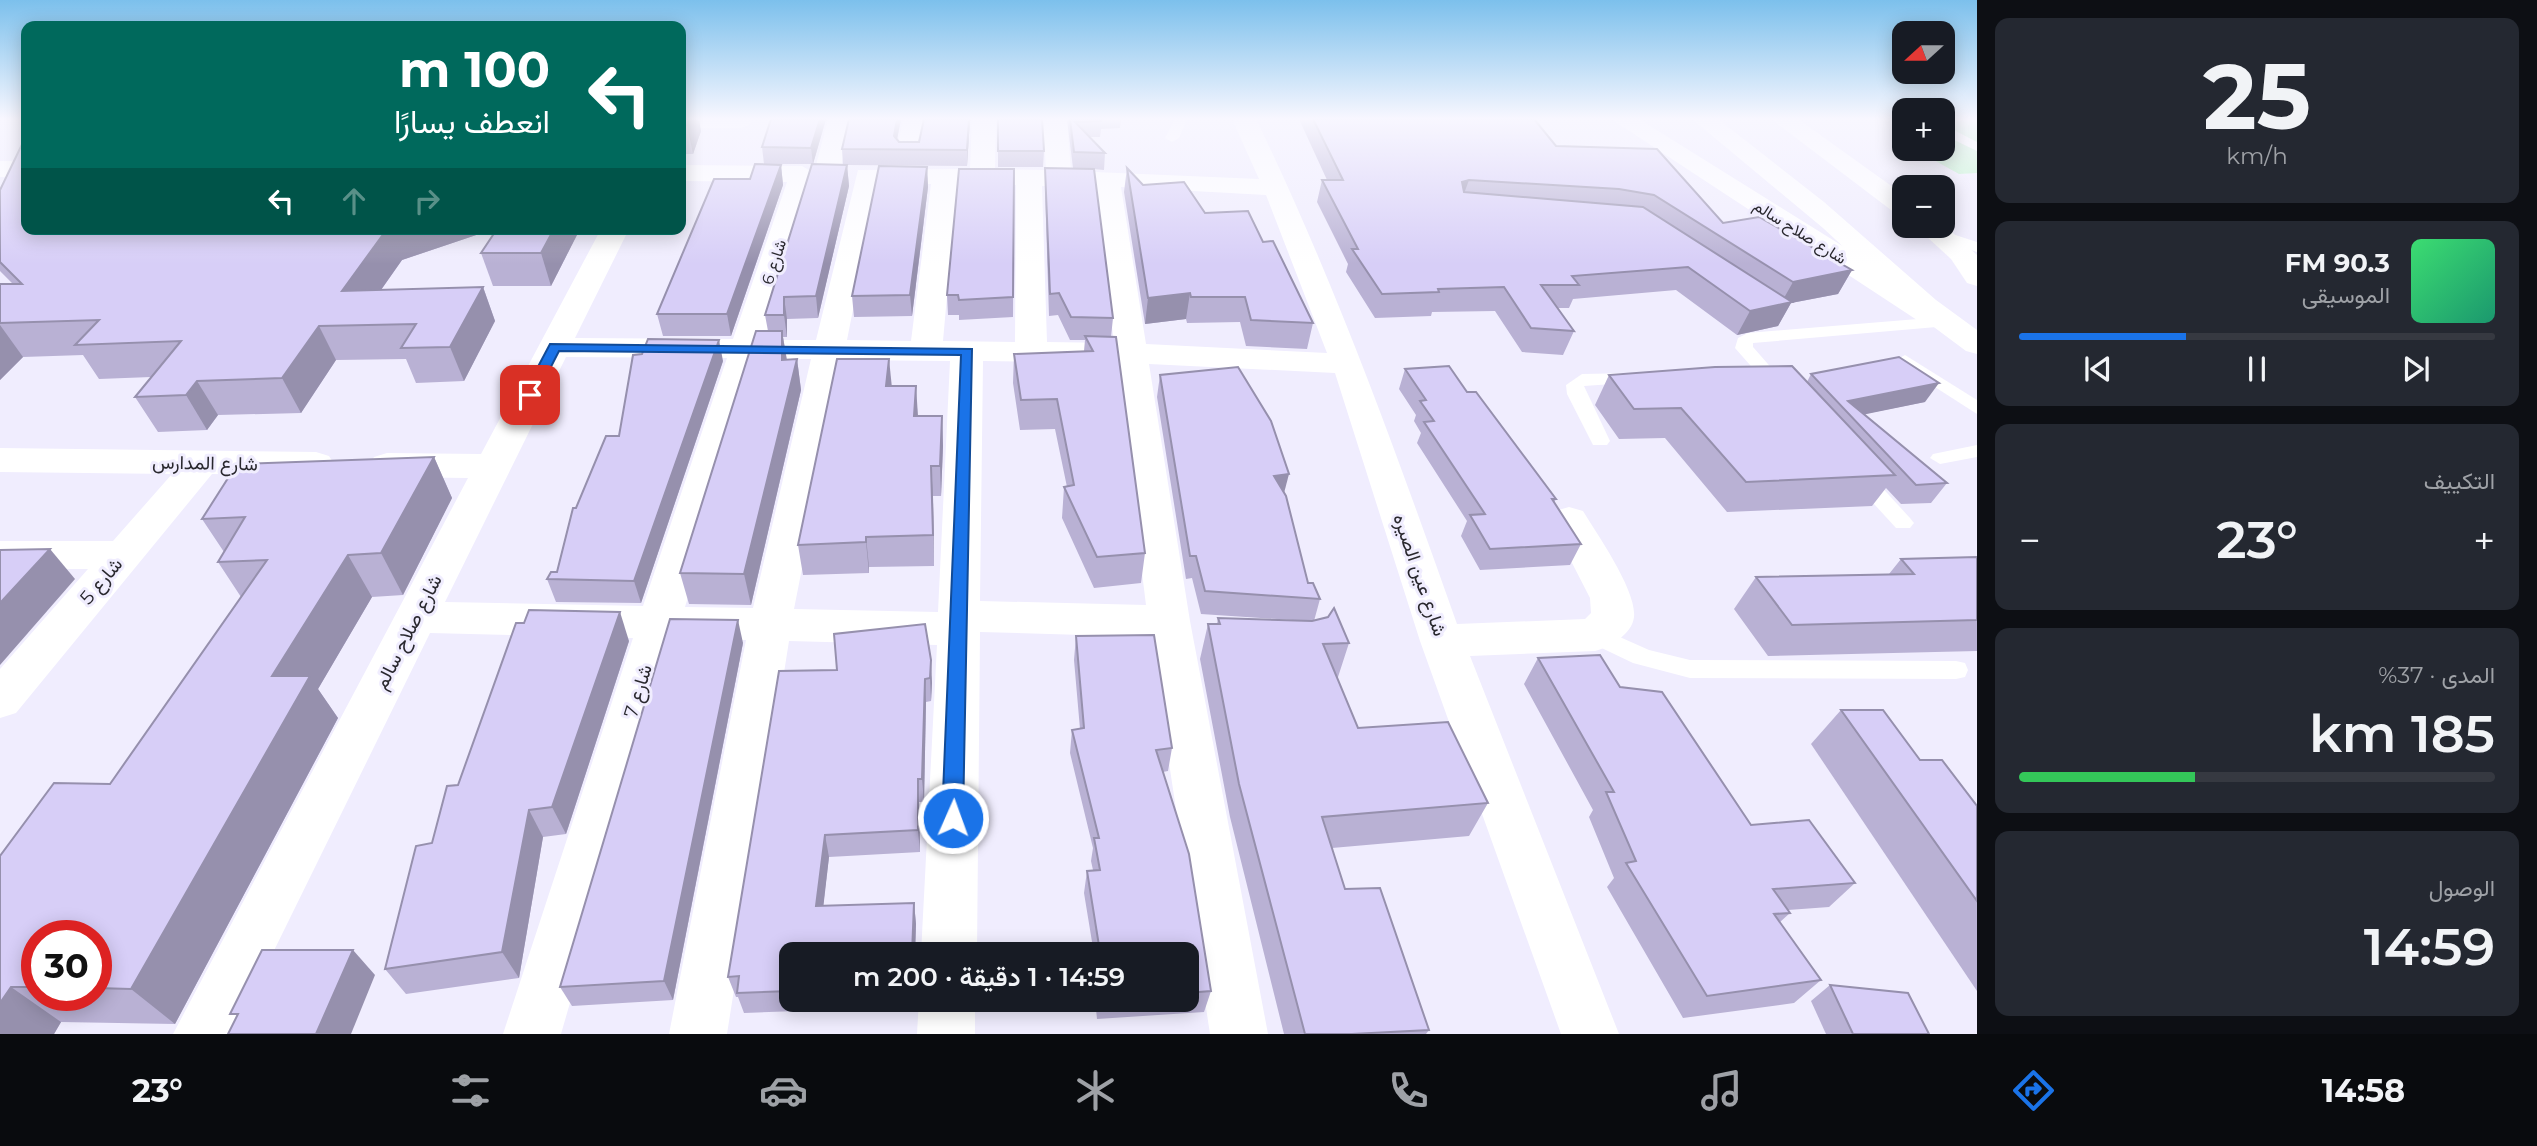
<!DOCTYPE html>
<html lang="ar">
<head>
<meta charset="utf-8">
<style>
  body { margin:0; font-family:Montserrat,Vazirmatn,sans-serif; background:#242831; color:#f1f3f6; direction:rtl; height:100vh; display:flex; flex-direction:column; font-size:26px; white-space:nowrap }
  * { box-sizing:border-box; margin:0 }
  p { font-size:23px; color:#9ea1a6 }
  .icon { flex:none; width:38px; height:38px; fill:none; stroke:currentColor; stroke-width:2; stroke-linecap:round; stroke-linejoin:round }
  .map { position:relative; flex:1; overflow:hidden; direction:ltr }
  .drawer { display:flex; flex-direction:column; gap:18px; padding:18px; background:#0d0f14; width:560px }
  .drawer>* { flex:none }
  .guide { position:absolute; left:21px; top:21px; width:665px; height:214px; border-radius:14px; box-shadow:0 4px 18px #0003; direction:rtl; background:#00695c; color:#fff; overflow:hidden }
  .needle { width:46px; rotate:249deg }
  .controls { position:absolute; left:1892px; top:21px; display:grid; gap:14px }
  .controls a { display:grid; place-items:center; width:63px; height:63px; border-radius:14px; background:#171b24; box-shadow:0 4px 18px #0003; font-size:35px }
  .speed { position:absolute; left:21px; top:920px; display:flex; gap:14px; font-size:35px; font-weight:700; text-align:center }
  .speed>* { display:grid; place-content:center; width:91px; height:91px; border-radius:50%; background:#171b24; box-shadow:0 4px 18px #0003; line-height:1 }
  .speed .limit { border:10px solid #d22; background:#fff; color:#111 }
  .pin { position:absolute; display:grid; place-items:center; width:60px; height:60px; color:#fff; margin:-30px; border-radius:14px; box-shadow:0 4px 10px #0006 }
  .me { position:absolute; width:77px; margin:-38px; rotate:2deg; stroke-linejoin:round; filter:drop-shadow(0 0 5px #0008) }
  .turn { display:flex; align-items:center; gap:24px; height:147px; padding:0 21px; font-size:32px }
  .turn .icon { width:91px; height:91px; stroke-width:2.5 }
  .turn b { display:block; font-size:49px; line-height:60px }
  .lanes { display:flex; align-items:center; height:66px; padding:0 21px; background:#0003; justify-content:center; gap:35px; direction:ltr }
  .lanes .off { opacity:.35 }
  .big { font-size:52px; font-weight:600; line-height:1.1 }
  .drawer .widget { flex:1; display:flex; flex-direction:column; justify-content:center; gap:10px; min-width:0; padding:0 24px; border-radius:14px; background:#242831 }
  .drawer .dial { align-items:center; gap:0 }
  .dial b { font-size:91px; line-height:1 }
  .song { display:flex; align-items:center; gap:21px }
  .cover { width:84px; height:84px; border-radius:10px; background:linear-gradient(135deg,hsl(140 70% 55%),hsl(160 70% 35%)) }
  .played { height:7px; border-radius:4px; background:linear-gradient(90deg,#1a73e8 35%,#363941 35%) }
  .keys { display:flex; justify-content:space-around; direction:ltr }
  .heat { display:flex; justify-content:space-between; align-items:center; font-size:38px; direction:ltr }
  .charge { height:10px; border-radius:5px; background:linear-gradient(90deg,#34c759 37%,#363941 0) }
  .trip { position:absolute; left:779px; top:942px; width:420px; height:70px; border-radius:14px; background:#171b24; box-shadow:0 4px 18px #0003; font-weight:600; line-height:70px; text-align:center; direction:rtl }
  .dock { display:flex; height:112px; justify-content:space-around; align-items:center; background:#090b0e; color:#9ea1a6 }
  .dock .icon { width:49px; height:49px }
  .dock .current { color:#1a73e8 }
  .dock b { font-size:32px; color:#f1f3f6 }
  main { display:flex; flex:1; min-height:0 }
  .map>svg:first-child { display:block }
  .green { fill:#b7f3c4 }
  .lines { fill:none; stroke-linecap:round; stroke-linejoin:round }
  .service { fill:#fff; fill-rule:evenodd }
  .minor { fill:#fff; fill-rule:evenodd }
  .primary { fill:#fff; fill-rule:evenodd }
  .trunk { fill:#fff; fill-rule:evenodd }
  .wall { fill:#b9b1d4; fill-rule:evenodd }
  .shaded-wall { fill:#9690ad }
  .building { fill:#d7cef7; stroke:#9690ad; stroke-width:2 }
  .route { fill:#1a73e8; stroke:#114b97; stroke-width:2 }
  .labels { text-anchor:middle; dominant-baseline:central; stroke-width:6; stroke-linejoin:round; paint-order:stroke }
  .far-street-label { font-size:16px; fill:#29282e; stroke:#f0edfe }
  .street-label { font-size:19px; fill:#29282e; stroke:#f0edfe }
</style>
</head>
<body>
<main>
<section class="drawer">
<div class="widget dial"><b>25</b><p>km/h</p></div>
<div class="widget">
<div class="song"><i class="cover"></i><div><b>90.3 FM</b><p>الموسيقى</p></div></div>
<div class="played"></div>
<div class="keys"><svg class="icon" aria-label="previous" viewBox="0 0 24 24"><path d="M18 5L8 12l10 7zM5 5v14"/></svg><svg class="icon" aria-label="pause" viewBox="0 0 24 24"><path d="M8 5v14M16 5v14"/></svg><svg class="icon" aria-label="next" viewBox="0 0 24 24"><path d="M6 5l10 7-10 7zM19 5v14"/></svg></div>
</div>
<div class="widget"><p>التكييف</p>
<div class="heat"><a>−</a><b class="big">23°</b><a>+</a></div>
</div>
<div class="widget"><p>المدى · 37%</p><b class="big">185 km</b><div class="charge"></div></div>
<div class="widget"><p>الوصول</p><b class="big">14:59</b></div>
</section>
<div class="map">
<svg width="1977" height="1034" viewBox="0 0 1977 1034">
  <rect width="100%" height="100%" fill="#f0edfe"/>
  <path class="green" d="M1943 119H1977V173L1959 174 1914 149H1942Z"/>
  <g class="lines">
    <g class="service">
      <path d="M1175 119H1187L1179 138 1172 142 1165 138Z"/>
      <path d="M1942 124 1977 142V151L1942 134Z"/>
      <path d="M1943 231 1977 242V252L1938 239V233Z"/>
      <path d="M1942 317 1950 322 1948 326 1753 343V347L1788 387 1779 392 1773 391 1735 348 1738 338 1748 333Z"/>
      <path d="M1905 355 1977 400V414L1899 364 1896 360Z"/>
      <path d="M1635 373 1644 378 1641 382 1584 386 1610 441 1607 445H1593L1567 394 1566 385 1582 374Z"/>
      <path d="M1977 445V457L1940 464 1930 458 1933 454Z"/>
      <path d="M1859 468 1866 470 1910 518 1914 523 1910 528H1896L1852 480 1849 475 1852 470Z"/>
      <path d="M1595 626 1649 650 1690 660 1956 661 1965 663 1968 670 1965 677 1956 679 1690 678 1633 663 1587 641 1583 635 1587 629Z"/>
    </g>
    <g class="minor">
      <path d="M681 119H750L752 121 748 126 740 128H681Z"/>
      <path d="M828 119H852L839 175 835 180 826 183 814 176 765 340H816L858 170 970 169 972 119H996L995 169 1046 170 1043 119H1067L1071 171 1259 179 1232 119H1256C1336 284 1396 452 1457 624L1585 619 1591 613 1590 598 1550 520 1555 511 1569 507 1583 511C1597 534 1637 591 1634 617 1632 635 1609 647 1595 651L1470 656 1619 1034H1561L1420 641 1335 373 1149 364 1190 621 1268 1034H1210L1150 637 980 632 977 954H921L937 645 789 641 727 1034H669L746 640 675 639 561 1034H503L633 638 430 633 233 1034H173L468 478 387 477 374 473 369 465 374 457 387 453 481 454 601 229H629L575 338 733 339 787 182 681 181V165L802 166 814 173ZM878 183 931 184 911 341 847 340ZM957 184 1016 185 1015 342 943 341ZM1042 186H1095L1114 343 1047 342ZM1121 187 1266 195 1327 353 1146 344ZM566 357 727 358 643 606 445 602ZM759 359H811L753 608 685 607ZM843 360 950 361 938 612 794 609ZM983 361 1116 363 1146 605 980 601Z"/>
      <path d="M903 119H927L918 156H900L897 151Z"/>
      <rect x="0" y="161" width="26" height="16"/>
      <path d="M0 448 316 452 329 456 334 464 329 472 316 476 212 474 16 713 0 718V669L88 569H0V541H113L172 474 0 472Z"/>
      <path d="M919 999H975V1034H917Z"/>
    </g>
    <path class="primary" d="M1611 119H1639L1942 308 1946 315 1942 322 1931 324 1920 322Z"/>
    <g class="trunk">
      <path d="M1692 119H1718L1824 202 1936 300 1977 330V354L1966 351 1915 313 1823 228Z"/>
      <path d="M1771 119H1798L1904 195V215L1895 213Z"/>
      <path d="M1942 223 1977 255V286L1967 283 1951 259 1915 226Z"/>
    </g>
  </g>
  <g class="wall">
    <path d="M681 119 701 131 693 154H681Z"/>
    <path d="M771 119H826L813 164H764L762 147Z"/>
    <path d="M849 119H901L897 140 899 142H919L970 119 967 166 847 165 849 186 818 318 787 319V337H783L787 360 797 359 801 390 751 605 689 604 680 573 768 331 765 315 843 165 842 149Z"/>
    <path d="M998 119 1044 151 1043 167H998Z"/>
    <path d="M1067 119H1121L1120 128 1101 129 1100 137H1090L1105 153 1104 170 1094 169 1113 318 1111 337 1145 553 1141 583 1094 588 1062 518 1064 487H1067L1055 429 1020 430 1013 383 1014 354 1084 351 1085 340H1070L1058 315 1049 316 1045 189V168H1073Z"/>
    <path d="M1299 119H1534L1556 146 1723 223 1852 270 1838 294 1791 303 1778 326 1737 335 1676 290 1573 299 1569 308H1558L1574 331 1563 355 1522 352 1495 311 1432 312 1431 316 1375 318 1346 272 1348 264 1317 202 1322 180H1327Z"/>
    <path d="M781 165 783 185 731 336H663L657 314Z"/>
    <path d="M927 167 928 187 912 316 854 317 852 296Z"/>
    <path d="M1127 168 1143 185 1205 213 1263 242 1313 323 1307 349 1246 346 1240 322 1187 323 1186 319 1145 324 1124 192Z"/>
    <path d="M1014 169 1013 317 959 320V315H948L947 295Z"/>
    <path d="M0 190 26 229H73V231L116 229H494L402 260 381 290 483 287 495 321 464 381 416 383 406 359 336 360 301 413 218 415 207 430 158 432 135 397 151 377 99 379 83 355 23 357 0 380V284H13L0 271Z"/>
    <path d="M497 229H580L551 286H493L481 253Z"/>
    <path d="M723 361 641 603 556 602 547 579 557 572 576 508 619 436Z"/>
    <path d="M1405 369 1467 392 1556 499 1554 503 1581 544 1570 565 1480 570 1461 536 1467 521 1417 443 1421 433 1414 421 1416 415 1399 389Z"/>
    <path d="M1811 374 1925 402 1864 414 1947 483 1931 503 1901 504 1886 488 1872 506 1727 512 1665 438 1619 439 1595 405 1609 375 1807 382Z"/>
    <path d="M1160 375 1284 493 1308 583 1320 599 1314 621 1349 643 1338 677H1336L1358 728 1488 803 1469 836 1332 848 1345 889 1429 1030 1426 1034H1284L1230 817 1200 659 1208 624H1217L1218 618 1308 621 1201 614 1192 578 1186 579 1157 397Z"/>
    <path d="M892 386 918 416H942L943 446 941 496H933L934 566 869 567V573L803 575 798 545Z"/>
    <path d="M434 457 452 498 403 595 372 597 318 689 338 718 175 1024 61 1022 54 1034H0L54 783 110 784 241 597 218 562 224 552 202 519ZM37 936H96V996H37Z"/>
    <path d="M1977 557V651L1768 656 1734 609 1756 577 1889 574 1901 559Z"/>
    <path d="M925 624 932 683 931 701 926 702 924 802H919L920 852 829 857 823 906 914 903 916 924 915 954H791V999H912V1007L744 1013 738 997H736L728 977 837 670Z"/>
    <path d="M1076 636 1172 748 1168 771 1163 772 1211 991 1204 1012 1097 1019 1095 999H1186V954H1094L1084 893 1087 871 1093 870 1091 861 1093 848 1070 753 1072 730 1080 729 1074 660Z"/>
    <path d="M629 641 566 834 543 837 519 978 406 994 385 969 432 843 458 785Z"/>
    <path d="M743 643 673 1000 572 1006 560 987Z"/>
    <path d="M1538 658 1620 687 1751 825 1855 883 1829 907 1788 910 1790 913 1780 922 1821 980 1794 1003 1683 1018 1607 887 1614 878 1589 817 1593 810 1524 684Z"/>
    <path d="M1841 710 1920 760 1977 806V991L1811 744Z"/>
    <path d="M1830 985 1929 1034H1826L1811 1001Z"/>
  </g>
  <g class="shaded-wall">
    <path d="M689 119H699L701 131 693 154 687 125Z"/>
    <path d="M820 119H826L813 164 811 148Z"/>
    <path d="M897 119H901L895 149 894 136Z"/>
    <path d="M969 119H970L967 166V150Z"/>
    <path d="M781 165 783 185 731 336 727 314Z"/>
    <path d="M847 165 849 186 818 318 816 296Z"/>
    <path d="M927 167 928 187 912 316 910 295Z"/>
    <path d="M1469 180 1461 202 1462 182Z"/>
    <path d="M41 229H73L61 264 39 232Z"/>
    <path d="M387 229H494L402 260 357 324 342 291Z"/>
    <path d="M554 229H580L551 286 541 253Z"/>
    <path d="M1852 270 1838 294 1791 303 1778 326 1737 335 1750 311 1780 305 1793 282Z"/>
    <path d="M483 287 495 321 464 381 450 347Z"/>
    <path d="M1190 293 1186 319 1145 324 1148 298Z"/>
    <path d="M784 297 787 319V337L784 315Z"/>
    <path d="M0 325 23 357 0 380Z"/>
    <path d="M319 326 336 360 301 413 282 378Z"/>
    <path d="M782 331 787 362 782 360Z"/>
    <path d="M719 340 723 361 641 603 634 581Z"/>
    <path d="M797 359 801 390 751 605 744 574Z"/>
    <path d="M889 359 892 388 886 386Z"/>
    <path d="M197 381 218 415 207 430 186 395Z"/>
    <path d="M1939 383 1925 402 1852 417 1848 401Z"/>
    <path d="M916 386 918 416H914Z"/>
    <path d="M942 416 943 446 941 496 940 466Z"/>
    <path d="M434 457 452 498 403 595 381 553Z"/>
    <path d="M931 466 933 496 934 566 933 535Z"/>
    <path d="M1289 474 1283 497 1274 476Z"/>
    <path d="M866 537 869 567V573L866 542Z"/>
    <path d="M50 549 75 579 0 665V603Z"/>
    <path d="M348 555 372 597 318 689 338 718 175 1024 131 989 272 676Z"/>
    <path d="M620 612 629 641 566 834 552 807Z"/>
    <path d="M738 620 743 643 673 1000 664 981Z"/>
    <path d="M931 660 932 683 931 701 930 678Z"/>
    <path d="M925 679 926 702 924 802 922 779Z"/>
    <path d="M918 779 919 802 920 852 918 830Z"/>
    <path d="M529 810 543 837 519 978 502 952Z"/>
    <path d="M825 835 829 857 821 927 816 906Z"/>
    <path d="M914 903 916 924 915 954H912Z"/>
    <path d="M353 950 375 975 351 1034H316Z"/>
    <path d="M11 987 61 1022 54 1034H0V1003Z"/>
  </g>
  <g class="building">
    <path d="M681 119H689L687 125H681Z"/>
    <path d="M771 119H820L811 148 762 147Z"/>
    <path d="M849 119H897L894 136 899 142H919L924 119H969L967 150 842 149Z"/>
    <path d="M998 119H1042L1044 151H998Z"/>
    <path d="M1070 119H1101V121L1075 122 1105 153 1074 152Z"/>
    <path d="M1313 119H1534L1556 146 1657 149 1723 223 1759 217 1852 270 1793 282 1654 195 1619 189 1469 180 1462 182 1464 192 1643 207 1792 302 1750 311 1688 267 1572 276 1579 285H1541L1574 331 1531 328 1504 287 1438 289 1439 292 1382 294 1352 249H1358L1322 180H1343Z"/>
    <path d="M26 136V229H41L39 232 116 229H387L342 291 483 287 450 347 401 348 416 324 319 326 282 378 197 381 186 395 135 397 181 341 75 345 99 320 0 323V284H22L0 262V190Z"/>
    <path d="M755 164 781 165 727 314H657L714 179H750Z"/>
    <path d="M812 164 847 165 816 296 784 297V315H765Z"/>
    <path d="M879 166 927 167 910 295 852 296Z"/>
    <path d="M1045 168 1094 169 1113 318 1071 317 1059 293 1050 294Z"/>
    <path d="M1127 168 1143 185 1184 182 1205 213 1248 211 1263 242 1273 241 1313 323 1251 320 1245 297H1191L1190 293 1148 298Z"/>
    <path d="M959 169H1014L1013 297 959 300 958 295H947Z"/>
    <path d="M497 229H554L541 253H481Z"/>
    <path d="M756 331H782V360L797 359 744 574 680 573Z"/>
    <path d="M1085 336 1116 337 1145 553 1097 557 1064 487 1074 485 1057 399 1021 400 1014 354 1093 351Z"/>
    <path d="M648 339 719 340 634 581 547 579 551 572H557L573 508H576L606 436H619L633 355 642 354Z"/>
    <path d="M1899 357 1939 383 1848 401 1947 483 1916 485 1811 374Z"/>
    <path d="M837 359H889L886 386H916L914 416H942L940 466H931L933 535 866 537V542L798 545Z"/>
    <path d="M1449 366 1467 392H1476L1556 499H1552L1581 544 1490 549 1470 515 1485 514 1424 422 1434 421 1420 401 1426 400 1405 369Z"/>
    <path d="M1792 366 1895 475 1746 482 1681 408 1634 409 1609 375 1715 367Z"/>
    <path d="M1238 367 1271 421 1289 474 1274 476 1286 496 1308 583H1313L1320 599 1205 591 1196 556H1190L1160 375Z"/>
    <path d="M434 457 381 553 348 555 272 676H310L131 989 96 988V936H37V987H11L0 1003V856L54 783 110 784 267 560 218 562 245 517 202 519 237 464Z"/>
    <path d="M50 549 0 603V550Z"/>
    <path d="M1977 557V620L1792 625 1756 577 1914 574 1901 559Z"/>
    <path d="M1334 608 1349 643 1323 644 1358 728 1448 722 1488 803 1322 817 1345 889 1380 888 1429 1030 1352 1034H1305L1239 784 1208 624H1220L1218 618 1312 621 1328 617Z"/>
    <path d="M529 610 620 612 552 807 529 810 502 952 385 969 416 846 432 843 447 786 458 785 516 623H524Z"/>
    <path d="M670 619 738 620 664 981 560 987Z"/>
    <path d="M925 624 931 660 930 678 925 679 922 779H918V830L825 835 816 906 914 903 912 954H791V991L737 993 739 976 728 977 779 671 837 670 834 634Z"/>
    <path d="M1154 635 1172 748 1156 750 1189 854 1211 991 1186 993V954H1095V952H1100L1087 871 1100 870 1094 838H1099L1072 730 1084 728 1076 636Z"/>
    <path d="M1600 655 1620 687 1662 692 1751 825 1809 820 1855 883 1773 889 1790 913 1774 914 1821 980 1707 996 1626 863 1636 861 1606 792H1614L1538 658Z"/>
    <path d="M1841 710H1883L1920 760H1942L1977 806V901Z"/>
    <path d="M262 950H353L316 1034H228L238 1014H230Z"/>
    <path d="M1830 985 1908 993 1929 1034H1853Z"/>
  </g>
  <linearGradient id="sky" x2="0" y2="1"><stop stop-color="#7cc0ec"/><stop offset="0.45" stop-color="#f8f7ff"/><stop offset="1" stop-color="#f8f7ff" stop-opacity="0"/></linearGradient>
  <rect width="1977" height="264" fill="url(#sky)"/>
  <path class="route" d="M550 344 972 349 963 818 960 825 953 827 945 825 942 818 961 355 559 351 535 398H525L523 395Z"/>
  <g class="labels">
    <g class="far-street-label">
      <text transform="translate(1800 232) rotate(32)">شارع صلاح سالم</text>
      <text transform="translate(774 262) rotate(-72)">شارع 6</text>
    </g>
    <g class="street-label">
      <text transform="translate(205 463) rotate(1)">شارع المدارس</text>
      <text transform="translate(1420 575) rotate(71)">شارع عين الصيره</text>
      <text transform="translate(101 581) rotate(-50)">شارع 5</text>
      <text transform="translate(408 632) rotate(-63)">شارع صلاح سالم</text>
      <text transform="translate(638 691) rotate(-73)">شارع 7</text>
    </g>
  </g>
</svg>
<div class="controls">
<a><svg class="needle" viewBox="-14 -14 28 28"><path d="M0-13l5 13h-10z" fill="#e53935"/><path d="M0 13l5-13h-10z" fill="#9ea1a6"/></svg></a>
<a>+</a>
<a>−</a>
</div>
<div class="speed"><div class="limit">30</div></div>
<div class="pin" style="left:530px;top:395px;background:#d93025"><svg class="icon" aria-label="arrive" viewBox="0 0 24 24"><path d="M6 21V4h12l-3 4 3 4H6"/></svg></div>
<svg class="me" style="left:953px;top:818px" viewBox="-20 -20 40 40"><circle r="17" fill="#1a73e8" stroke="#fff" stroke-width="3"/><path d="M0-11L8 9 0 5-8 9z" fill="#fff"/></svg>
<div class="trip">14:59 · 1 دقيقة · 200 m</div>
<div class="guide">
<div class="turn"><svg class="icon" aria-label="left" viewBox="0 0 24 24"><path d="M17 20v-9H6M10 6l-5 5 5 5"/></svg><div><b>100 m</b>انعطف يسارًا</div></div>
<div class="lanes"><svg class="icon" aria-label="left" viewBox="0 0 24 24"><path d="M17 20v-9H6M10 6l-5 5 5 5"/></svg><svg class="icon off" aria-label="ahead" viewBox="0 0 24 24"><path d="M12 20V5M6 11l6-6 6 6"/></svg><svg class="icon off" aria-label="right" viewBox="0 0 24 24"><path d="M7 20v-9h11M14 6l5 5-5 5"/></svg></div>
</div>
</div>
</main>
<nav class="dock">
<b>14:58</b>
<svg class="icon current" aria-label="directions" viewBox="0 0 24 24"><path d="M12 3l9 9-9 9-9-9zM9 14v-3h6M13 9l2 2-2 2"/></svg>
<svg class="icon" aria-label="music" viewBox="0 0 24 24"><path d="M9 18V5l10-2v13"/><circle cx="6" cy="18" r="3"/><circle cx="16" cy="16" r="3"/></svg>
<svg class="icon" aria-label="phone" viewBox="0 0 24 24"><path d="M5 4h4l2 5-3 2q2 4 5 5l2-3 5 2v4C11 20 4 13 5 4z"/></svg>
<svg class="icon" aria-label="climate" viewBox="0 0 24 24"><path d="M12 3v18M4 7l16 10M4 17L20 7"/></svg>
<svg class="icon" aria-label="car" viewBox="0 0 24 24"><path d="M5 17H2v-5l4-1 3-4h7l3 4 3 1v5h-3M9 17h6M6 11h13"/><circle cx="7" cy="17" r="2"/><circle cx="17" cy="17" r="2"/></svg>
<svg class="icon" aria-label="filters" viewBox="0 0 24 24"><path d="M4 7h16M4 17h16"/><circle cx="9" cy="7" r="2"/><circle cx="15" cy="17" r="2"/></svg>
<b>23°</b>
</nav>
</body>
</html>
